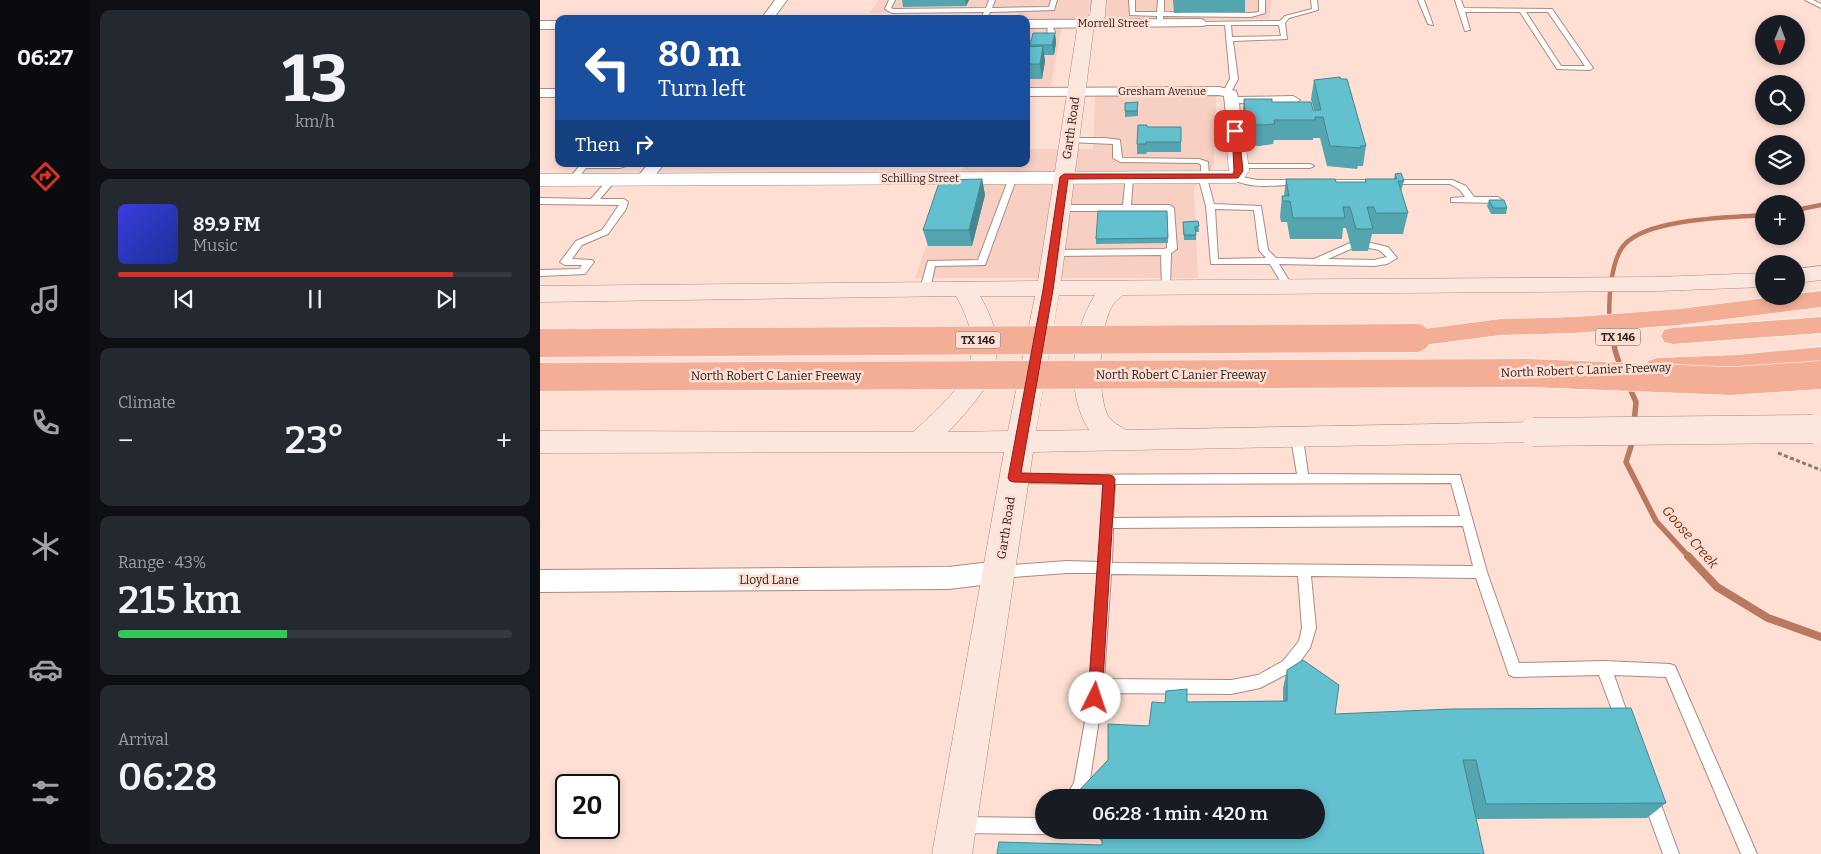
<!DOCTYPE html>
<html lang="en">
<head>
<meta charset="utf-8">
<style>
  body { margin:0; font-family:Bitter,serif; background:#242831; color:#f1f3f6; height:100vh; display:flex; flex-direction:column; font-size:19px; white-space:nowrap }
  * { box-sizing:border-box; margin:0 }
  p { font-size:16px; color:#9ea1a6 }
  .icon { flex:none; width:28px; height:28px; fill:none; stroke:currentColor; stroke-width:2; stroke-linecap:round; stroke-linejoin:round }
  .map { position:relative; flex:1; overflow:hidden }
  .side { display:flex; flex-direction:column; gap:10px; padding:10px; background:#0d0f14; width:450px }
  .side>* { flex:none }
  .banner { position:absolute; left:15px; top:15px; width:475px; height:152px; border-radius:10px; box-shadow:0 2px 8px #0003; background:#1a4fa0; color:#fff; overflow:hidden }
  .needle { width:32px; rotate:181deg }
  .buttons { position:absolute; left:1215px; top:15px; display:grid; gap:10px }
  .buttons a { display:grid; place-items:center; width:50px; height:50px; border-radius:50%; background:#171b24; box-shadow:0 2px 8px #0003; font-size:25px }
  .speed { position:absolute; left:15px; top:774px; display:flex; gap:10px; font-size:25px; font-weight:700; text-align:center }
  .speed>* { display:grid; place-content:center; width:65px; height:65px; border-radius:50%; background:#171b24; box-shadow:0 2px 8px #0003; line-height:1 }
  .speed .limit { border:2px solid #111; border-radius:8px; background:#fff; color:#111 }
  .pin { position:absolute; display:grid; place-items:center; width:42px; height:42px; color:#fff; margin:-21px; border-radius:10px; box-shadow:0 2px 8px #0006 }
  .me { position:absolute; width:55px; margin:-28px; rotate:4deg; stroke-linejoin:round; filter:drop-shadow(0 0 4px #0008) }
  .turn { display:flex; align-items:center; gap:18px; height:105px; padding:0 20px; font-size:22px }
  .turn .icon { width:65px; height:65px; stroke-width:2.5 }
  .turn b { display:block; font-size:35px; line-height:42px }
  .then { display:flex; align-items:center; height:48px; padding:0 20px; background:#0003; gap:10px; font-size:19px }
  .big { font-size:38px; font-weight:600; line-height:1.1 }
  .side .widget { flex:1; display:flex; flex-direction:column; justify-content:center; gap:8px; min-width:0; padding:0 18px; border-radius:10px; background:#242831 }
  .side .dial { align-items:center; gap:0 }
  .dial b { font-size:65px; line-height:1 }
  .song { display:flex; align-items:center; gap:15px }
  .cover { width:60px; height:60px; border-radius:8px; background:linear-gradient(135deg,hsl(240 70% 55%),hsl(230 70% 35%)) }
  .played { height:5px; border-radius:2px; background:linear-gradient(90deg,#d93025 85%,#363941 85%) }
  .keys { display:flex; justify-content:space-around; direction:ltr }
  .heat { display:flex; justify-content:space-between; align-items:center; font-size:28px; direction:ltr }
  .charge { height:8px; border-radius:4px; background:linear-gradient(90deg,#34c759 43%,#363941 0) }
  .trip { position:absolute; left:495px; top:789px; width:290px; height:50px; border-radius:25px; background:#171b24; box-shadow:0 2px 8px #0003; font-weight:600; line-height:50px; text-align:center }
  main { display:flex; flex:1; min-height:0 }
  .tab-bar { display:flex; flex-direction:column; width:90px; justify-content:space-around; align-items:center; background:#090b0e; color:#9ea1a6 }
  .tab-bar .icon { width:35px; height:35px }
  .tab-bar .on { color:#d93025 }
  .tab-bar b { font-size:22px; color:#f1f3f6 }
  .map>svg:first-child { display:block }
  .built { fill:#f7d0c3 }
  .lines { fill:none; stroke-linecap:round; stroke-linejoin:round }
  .stream-far2 { stroke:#ba7861; stroke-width:4.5 }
  .stream-far1 { stroke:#ba7861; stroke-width:5.5 }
  .stream { stroke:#ba7861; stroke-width:8 }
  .service-casing { stroke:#a88b81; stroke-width:2 }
  .minor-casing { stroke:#a88b81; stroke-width:2 }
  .tertiary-casing { stroke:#a88b81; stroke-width:1 }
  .secondary-casing { stroke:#a88b81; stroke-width:1 }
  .motorway-casing { stroke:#fff; stroke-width:1 }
  .path { stroke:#8d7871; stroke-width:3; stroke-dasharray:4 2.5; stroke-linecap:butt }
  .service { fill:#fff; fill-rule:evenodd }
  .minor { fill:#fff; fill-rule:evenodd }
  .tertiary { fill:#fff; fill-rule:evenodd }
  .secondary { fill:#fce7df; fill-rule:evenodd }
  .motorway { fill:#f4ae95; fill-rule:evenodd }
  .secondary-bridge-casing { stroke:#a88b81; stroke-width:29; stroke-linecap:butt }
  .motorway-bridge-casing { stroke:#fff; stroke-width:29; stroke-linecap:butt }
  .secondary-bridge { stroke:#fce7df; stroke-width:28 }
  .motorway-bridge { stroke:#f4ae95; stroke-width:28 }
  .wall { fill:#55a5b1 }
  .shaded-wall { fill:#458690 }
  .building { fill:#63c0ce; stroke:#458690 }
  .route { fill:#d93025; stroke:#8d1f18 }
  .labels { text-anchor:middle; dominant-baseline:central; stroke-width:5; stroke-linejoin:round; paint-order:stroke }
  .far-street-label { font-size:11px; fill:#271c18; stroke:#ffdfd4 }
  .shield { fill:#ffdfd4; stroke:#685650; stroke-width:1 }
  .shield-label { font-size:11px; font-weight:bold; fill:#271c18 }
  .street-label { font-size:12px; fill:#271c18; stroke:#ffdfd4 }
  .water-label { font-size:14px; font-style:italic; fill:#7d2c08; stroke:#ffdfd4 }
</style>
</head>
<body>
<main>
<nav class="tab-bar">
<b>06:27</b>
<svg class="icon on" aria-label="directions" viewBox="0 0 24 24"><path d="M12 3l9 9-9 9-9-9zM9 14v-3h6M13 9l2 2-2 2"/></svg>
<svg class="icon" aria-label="music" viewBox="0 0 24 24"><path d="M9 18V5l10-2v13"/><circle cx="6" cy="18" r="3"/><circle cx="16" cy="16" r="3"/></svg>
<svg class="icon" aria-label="phone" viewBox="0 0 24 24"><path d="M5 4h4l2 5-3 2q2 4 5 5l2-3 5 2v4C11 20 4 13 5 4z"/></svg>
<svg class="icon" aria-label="climate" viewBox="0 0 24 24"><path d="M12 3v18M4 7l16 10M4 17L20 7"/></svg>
<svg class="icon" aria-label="car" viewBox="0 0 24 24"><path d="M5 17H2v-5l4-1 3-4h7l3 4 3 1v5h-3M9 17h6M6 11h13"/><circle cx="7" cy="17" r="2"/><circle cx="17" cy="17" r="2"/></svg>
<svg class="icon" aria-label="filters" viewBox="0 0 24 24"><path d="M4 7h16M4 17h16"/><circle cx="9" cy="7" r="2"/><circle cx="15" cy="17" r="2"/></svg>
</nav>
<section class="side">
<div class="widget dial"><b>13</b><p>km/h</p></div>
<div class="widget">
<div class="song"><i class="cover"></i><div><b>89.9 FM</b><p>Music</p></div></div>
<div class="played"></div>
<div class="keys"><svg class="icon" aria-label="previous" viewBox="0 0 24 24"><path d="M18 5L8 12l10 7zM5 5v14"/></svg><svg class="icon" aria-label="pause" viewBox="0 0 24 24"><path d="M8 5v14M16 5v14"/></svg><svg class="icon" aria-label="next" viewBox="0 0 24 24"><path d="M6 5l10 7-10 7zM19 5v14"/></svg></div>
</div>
<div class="widget"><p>Climate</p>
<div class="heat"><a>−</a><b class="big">23°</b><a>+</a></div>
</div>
<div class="widget"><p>Range · 43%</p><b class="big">215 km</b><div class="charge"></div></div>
<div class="widget"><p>Arrival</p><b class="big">06:28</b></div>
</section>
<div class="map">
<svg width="1281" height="854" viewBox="0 0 1281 854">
  <rect width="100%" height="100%" fill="#ffdfd4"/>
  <g class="built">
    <path d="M338 0H732L729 19 523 22 511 86 486 87V19H477L478 13H330Z"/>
    <path d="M555 95 676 96 674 167 654 188 658 278H375L406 191 426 164H486V149H553Z"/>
  </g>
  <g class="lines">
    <g class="stream-far2">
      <path d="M1256 210 1281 205"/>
      <path d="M1070 324C1068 304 1070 258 1086 243 1112 218 1189 218 1224 215"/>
    </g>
    <g class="stream-far1">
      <path d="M1070 323 1075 350 1081 369"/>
      <path d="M1088 384 1096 402 1094 423"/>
      <path d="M1094 437 1086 462 1116 521 1149 557"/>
    </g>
    <path class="stream" d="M1148 556 1177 587 1228 618 1281 637"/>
    <defs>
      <g id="service">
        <path d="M349 0H355L351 8 353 9 446 8 449 0H455L452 8 509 7 511 0H517L514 10 450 12 447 19H441L444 12 352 13 345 9Z"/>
        <path d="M589 0H595V12H617L618 0H624V12L711 13 719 12V0H725V13L711 17 623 16V22L620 24 617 22V16L590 15Z"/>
        <path d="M771 0H777L778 10 749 18 745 23 747 39 693 41 698 79 690 94H684L683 92 690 79 685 25H660L658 24V22L740 21 745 16 772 9ZM691 25H739L741 36 692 37Z"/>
        <path d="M878 0H884L893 25 888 24Z"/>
        <path d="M915 0H921L924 8 1012 9 1053 68 1050 70 1017 69 980 12H925L930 30 925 31ZM986 12H1008L1045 66H1021Z"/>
        <path d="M1265 0H1273L1281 4V8Z"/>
        <path d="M511 21 514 23 513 28 515 32 512 40 486 46V42L507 38 508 23Z"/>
        <path d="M526 138H565L580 140 582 158 659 159 668 162 669 176 667 178 674 204 721 206 728 250 736 258 774 259 810 243 815 246 813 248 788 259 834 260 847 257 839 250 824 247 822 245 827 242 848 247 857 258 847 264 834 266 739 264 753 287 748 290 745 289 730 264H671L666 206 658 176 661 174V165L658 163 580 162 573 158V144L529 142 525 140ZM675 209 714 210 719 250 726 258 678 259Z"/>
        <path d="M41 164H91L80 168H46L35 182H29L28 180Z"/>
        <path d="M695 164H770L774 166 770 168H695Z"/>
        <path d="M470 175 477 177 445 265 395 266 390 289 385 292 382 291 380 289 388 261 438 260Z"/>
        <path d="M586 175 593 177 591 205H630L634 208 637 249 631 253 630 289H624L622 287 621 255 513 256 508 253 513 250 624 249 627 248 626 211H519L515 208 519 205H583Z"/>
        <path d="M692 175 717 180H760L764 182 760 184C738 185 713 190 692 179Z"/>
        <path d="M69 178H72L76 180 60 199H84L88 202 86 209 68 234 42 245 32 259 52 260 54 262 45 274 0 276V270L39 269 42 265H25L20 262 36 241 62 230 79 205 0 204V198L51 199Z"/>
        <path d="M778 180H912L926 186 934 197H958L962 200 958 203 911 202V198L925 197 920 190 910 184H778Z"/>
        <path d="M757 434 761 435 763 438 768 474 920 475 947 572 979 663 1064 661 1130 664 1135 666 1217 854H1201L1126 677 1074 675 1090 721 1088 726 1083 728 1078 726 1059 675 974 677 969 675 936 578 771 576 776 628 770 648 753 671 720 688 691 694 563 693 549 786 543 798H525L534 783 547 710 558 573H527L460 578 455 576 454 572 455 568 460 566 527 561 559 562 563 484 476 483 472 481 470 478 472 475 757 474 751 438 753 435ZM911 483 920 516 573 518 575 484ZM923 526 933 566 572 563 573 528ZM571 574 758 576 762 628 759 641 743 661 718 675 691 680 564 679Z"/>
        <path d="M1110 789 1116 791 1139 854H1123L1102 797 1104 791Z"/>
        <path d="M421 817 504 818V830H510L504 834 421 833 415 831 413 825 415 819Z"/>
      </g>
      <g id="minor">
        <path d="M235 0H247L233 19H221Z"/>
        <path d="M660 19 664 20 666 23 664 26 486 28V20Z"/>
        <rect x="0" y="21" width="19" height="8"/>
        <path d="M679 87 696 91 698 97 753 96 760 100 753 104 699 103 700 114 698 117H688L686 114 684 96 679 95 486 96V88Z"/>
        <rect x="0" y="89" width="19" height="8"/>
        <path d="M108 164H124L109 183H97L95 180Z"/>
        <path d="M458 561 467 565 470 572 467 579 458 583 409 589 0 592V570L409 567Z"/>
      </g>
      <path id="tertiary" d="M693 109 699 110 702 114 709 171 702 181 695 183 0 186V174L689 171 684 114 687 110Z"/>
      <g id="secondary">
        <path d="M552 0H566L565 17 554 25 521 281 1117 277 1224 273V287L1117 291 583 295C581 297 577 300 574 303 559 323 556 393 568 416 572 422 580 426 586 430L993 422 1003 425 1007 432 1003 439 993 442 493 452 432 854H392L464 452 0 453V431L373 432C420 389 453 361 416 296L0 302V286L498 281 538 23 550 15ZM519 295H555C531 332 525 393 549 430L496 431ZM440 296H495L468 431 408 432C451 387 475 355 440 296Z"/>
        <path d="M1281 266V280L1256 283V269Z"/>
      </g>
      <g id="motorway">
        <path d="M1281 291V307L1139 325 1035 333 961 335 876 346 867 344 864 338 867 332 876 330 961 319 1035 317 1139 309 1242 296H1256V294Z"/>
        <path d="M1281 317V333L1133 344 1124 342 1121 336 1124 330 1133 328Z"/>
        <path d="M1281 347V365L1196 373 1117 376 1108 373 1104 367 1108 361 1117 358 1196 355Z"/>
      </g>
    </defs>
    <use href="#service" class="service-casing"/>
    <use href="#minor" class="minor-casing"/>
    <use href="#tertiary" class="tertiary-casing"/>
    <use href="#secondary" class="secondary-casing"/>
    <use href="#motorway" class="motorway-casing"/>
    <path class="path" d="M1238 453 1281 470"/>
    <use href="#service" class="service"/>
    <use href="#minor" class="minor"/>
    <use href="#tertiary" class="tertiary"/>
    <use href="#secondary" class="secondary"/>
    <use href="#motorway" class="motorway"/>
    <defs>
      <path id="secondary-bridge" d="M993 432 1273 429"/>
      <g id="motorway-bridge">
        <path d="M0 343 876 338"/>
        <path d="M0 377 989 373 1191 381 1281 375"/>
      </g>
    </defs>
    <use href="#secondary-bridge" class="secondary-bridge-casing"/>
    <use href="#motorway-bridge" class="motorway-bridge-casing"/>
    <use href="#secondary-bridge" class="secondary-bridge"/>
    <use href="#motorway-bridge" class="motorway-bridge"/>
  </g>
  <g class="wall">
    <path d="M362 0H429L426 6 363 7Z"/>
    <path d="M633 0H705V12L634 13Z"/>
    <path d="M515 33 516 43 514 55H504L505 61 502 79H490L489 82H486V47H490V45Z"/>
    <path d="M774 80 826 146 823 166H818L817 169 787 166 780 138H773V140H734L733 144 719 146 705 144 702 119 704 99 732 102 774 110 771 99Z"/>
    <path d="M598 102V116L585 117V111Z"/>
    <path d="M607 127H641V152H607L606 154H597V144Z"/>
    <path d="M439 164H468V165L440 166Z"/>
    <path d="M855 174 864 181 861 191 868 213 863 234H832L828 251H812L806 228H803L802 239H750L747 222H741L740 217 742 196H744L746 179 796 182H825V179H854Z"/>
    <path d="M442 179 445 195 432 246H388L383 230Z"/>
    <path d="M949 200 967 208 966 214H951L947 206Z"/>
    <path d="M627 211 628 243 556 244V239Z"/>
    <path d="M658 221 659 232H656V240H644L643 222Z"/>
    <path d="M747 670 795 714 1126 803 1107 818 936 819 562 845V842L551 830H776L609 726 625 703 647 702 743 701V688Z"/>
  </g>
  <g class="shaded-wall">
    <path d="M425 0H429L426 6Z"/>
    <path d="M515 33 516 43 514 55 512 45Z"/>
    <path d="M503 46 505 61 502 79 500 64Z"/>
    <path d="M488 64 490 79 489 82 487 67Z"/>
    <path d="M442 179 445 195 432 246 429 230Z"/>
  </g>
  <g class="building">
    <path d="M493 33H515L512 45H490Z"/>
    <path d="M503 46 500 64H488L487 67H486V47Z"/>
    <path d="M800 77 801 79H807L826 146H820L821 148 790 146 783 117H775V120H734L735 124 721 125 706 124 704 99H732V102H771L773 110H781L774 80Z"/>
    <path d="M598 102 597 111H585V103Z"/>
    <path d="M598 125H607V127H641V142H606V144H597Z"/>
    <path d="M861 173 864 181H858L868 213H836L834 207H827L833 229H816L810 207H803L805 218H753L750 201H743L742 196H749L746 179H795L796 182H826L825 179H857L855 174Z"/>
    <path d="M442 179 429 230H383L400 180Z"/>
    <path d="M949 200H964L967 208H953Z"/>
    <path d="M558 211H627L628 238 556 239Z"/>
    <path d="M658 221 659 226 655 227 656 235H644L643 222Z"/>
    <path d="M763 660 799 685 795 714 911 709 1091 708 1126 803 946 804 936 760H923L944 854H457L459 842 562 845V831L561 830H776V798H532L568 760V724L609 726 612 702 625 703 626 691 647 689V702L747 701V670Z"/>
  </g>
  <path class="route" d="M692 129 699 131 703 171 698 178 528 179 513 290 481 473 569 475 573 476 575 479 562 698 560 703 555 705 550 703 548 698 563 484 474 482 470 481 468 478 503 290 520 177 524 174H693L694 171Z"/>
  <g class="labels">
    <g class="far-street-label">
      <text x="573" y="23">Morrell Street</text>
      <text x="622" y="91">Gresham Avenue</text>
      <text x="380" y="178">Schilling Street</text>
    </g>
    <g class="shield">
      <rect x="1055.5" y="328.5" width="45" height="17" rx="4"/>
      <rect x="415.5" y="331.5" width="45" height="17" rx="4"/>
    </g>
    <g class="shield-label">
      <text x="1078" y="337">TX 146</text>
      <text x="438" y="340">TX 146</text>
    </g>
    <g class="street-label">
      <text transform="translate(531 128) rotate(-82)">Garth Road</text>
      <text transform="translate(1046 370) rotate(-2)">North Robert C Lanier Freeway</text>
      <text x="641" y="375">North Robert C Lanier Freeway</text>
      <text x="236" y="376">North Robert C Lanier Freeway</text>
      <text transform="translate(466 528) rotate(-81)">Garth Road</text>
      <text x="229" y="580">Lloyd Lane</text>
    </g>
    <g class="water-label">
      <text transform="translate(1150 537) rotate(49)">Goose Creek</text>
    </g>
  </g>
</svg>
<div class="buttons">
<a><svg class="needle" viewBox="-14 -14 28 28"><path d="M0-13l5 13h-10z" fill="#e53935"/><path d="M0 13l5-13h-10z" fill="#9ea1a6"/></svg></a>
<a><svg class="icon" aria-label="search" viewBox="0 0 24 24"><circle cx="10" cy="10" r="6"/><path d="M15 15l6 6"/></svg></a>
<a><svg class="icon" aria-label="layers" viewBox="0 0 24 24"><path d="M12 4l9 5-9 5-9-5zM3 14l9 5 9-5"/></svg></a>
<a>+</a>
<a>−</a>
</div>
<div class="speed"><div class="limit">20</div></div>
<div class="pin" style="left:695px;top:131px;background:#d93025"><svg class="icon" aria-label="arrive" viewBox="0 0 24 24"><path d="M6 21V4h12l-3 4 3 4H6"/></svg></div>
<svg class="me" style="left:555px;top:698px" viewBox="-20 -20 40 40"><circle r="19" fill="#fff"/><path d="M0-13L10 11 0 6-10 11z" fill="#d93025"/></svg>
<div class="trip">06:28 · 1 min · 420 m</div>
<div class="banner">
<div class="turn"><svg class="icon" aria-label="left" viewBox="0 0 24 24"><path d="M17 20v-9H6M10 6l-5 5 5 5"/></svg><div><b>80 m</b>Turn left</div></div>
<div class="then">Then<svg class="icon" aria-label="right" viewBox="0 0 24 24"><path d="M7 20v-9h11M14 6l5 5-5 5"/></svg></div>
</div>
</div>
</main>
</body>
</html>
